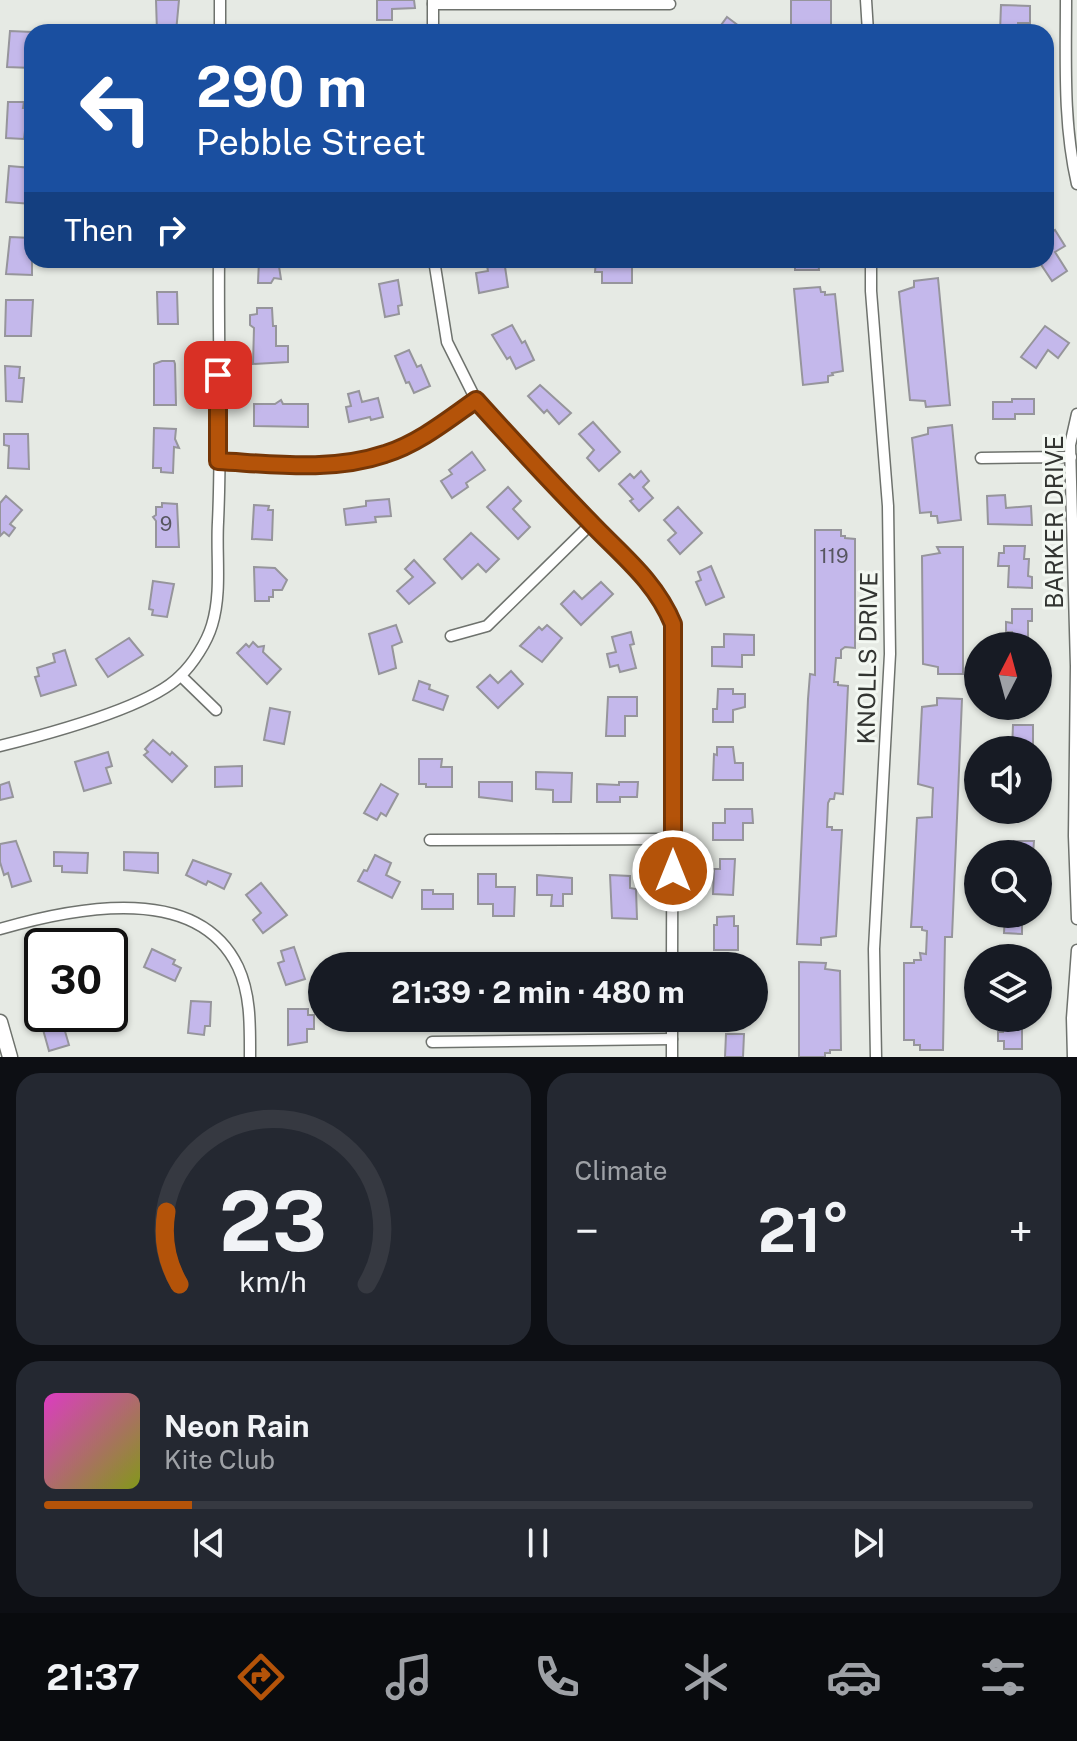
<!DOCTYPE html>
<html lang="en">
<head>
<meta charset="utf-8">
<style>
  body { margin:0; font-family:"Public Sans",sans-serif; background:#242831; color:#f1f3f6; height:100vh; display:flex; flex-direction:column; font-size:30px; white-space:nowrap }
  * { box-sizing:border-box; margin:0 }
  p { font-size:26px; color:#9ea1a6 }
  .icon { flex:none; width:44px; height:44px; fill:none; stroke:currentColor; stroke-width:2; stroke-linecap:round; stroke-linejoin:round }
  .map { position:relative; height:1057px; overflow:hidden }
  .sheet { display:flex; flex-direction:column; gap:16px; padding:16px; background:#0d0f14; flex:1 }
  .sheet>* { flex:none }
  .banner { position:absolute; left:24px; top:24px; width:1030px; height:244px; border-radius:24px; box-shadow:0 2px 6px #0004; background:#1a4fa0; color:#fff; overflow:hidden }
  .needle { width:52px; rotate:6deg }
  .fabs { position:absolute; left:964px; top:632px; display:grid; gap:16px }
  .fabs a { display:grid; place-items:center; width:88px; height:88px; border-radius:50%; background:#171b24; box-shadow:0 2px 6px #0004; font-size:40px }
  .speed { position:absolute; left:24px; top:928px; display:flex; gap:16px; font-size:40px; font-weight:700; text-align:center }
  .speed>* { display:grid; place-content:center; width:104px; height:104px; border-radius:50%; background:#171b24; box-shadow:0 2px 6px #0004; line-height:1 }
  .speed .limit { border:4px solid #111; border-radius:12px; background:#fff; color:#111 }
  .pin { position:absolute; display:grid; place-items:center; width:68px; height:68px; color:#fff; margin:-34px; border-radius:16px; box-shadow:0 4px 12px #0006 }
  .me { position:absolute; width:88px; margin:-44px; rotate:0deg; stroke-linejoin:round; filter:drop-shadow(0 0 6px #0008) }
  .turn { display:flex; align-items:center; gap:28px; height:168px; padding:0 40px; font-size:36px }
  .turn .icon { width:104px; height:104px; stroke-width:2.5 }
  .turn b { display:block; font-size:56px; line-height:68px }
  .then { display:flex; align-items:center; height:76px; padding:0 40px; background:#0003; gap:16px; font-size:30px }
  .big { font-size:60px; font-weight:700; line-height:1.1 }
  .sheet .card { flex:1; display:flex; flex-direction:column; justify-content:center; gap:12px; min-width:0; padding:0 28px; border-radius:24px; background:#242831 }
  .sheet .dial { align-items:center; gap:0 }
  .dial svg { height:208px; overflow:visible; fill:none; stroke:#363941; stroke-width:7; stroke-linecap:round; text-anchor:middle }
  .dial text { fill:#f1f3f6; stroke:none }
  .song { display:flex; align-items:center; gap:24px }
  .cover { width:96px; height:96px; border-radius:12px; background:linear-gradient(135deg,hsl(310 70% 55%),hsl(70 70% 35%)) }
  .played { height:8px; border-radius:4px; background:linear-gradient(90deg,#b45309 15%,#363941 15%) }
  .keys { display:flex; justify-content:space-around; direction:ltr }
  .heat { display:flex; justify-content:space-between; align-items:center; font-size:44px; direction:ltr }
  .sheet .tiles { flex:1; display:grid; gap:16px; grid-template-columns:1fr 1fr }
  .card:last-child { grid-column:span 2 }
  .trip { position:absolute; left:308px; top:952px; width:460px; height:80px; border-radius:40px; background:#171b24; box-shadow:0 2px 6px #0004; font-weight:700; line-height:80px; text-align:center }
  .tabs { display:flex; height:128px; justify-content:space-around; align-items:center; background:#090b0e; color:#9ea1a6 }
  .tabs .icon { width:56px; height:56px }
  .tabs .selected { color:#b45309 }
  .tabs b { font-size:36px; color:#f1f3f6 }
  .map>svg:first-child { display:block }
  .building { fill:#c4b8eb; stroke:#96959b; stroke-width:2 }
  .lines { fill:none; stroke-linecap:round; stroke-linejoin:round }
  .street-casing { stroke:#6e726d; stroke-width:13 }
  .secondary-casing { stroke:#6e726d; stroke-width:17 }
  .street { stroke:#fff; stroke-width:10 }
  .secondary { stroke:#fff; stroke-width:14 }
  .route-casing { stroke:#753606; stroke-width:20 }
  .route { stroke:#b45309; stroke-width:14 }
  .labels { text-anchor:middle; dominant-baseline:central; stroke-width:6; stroke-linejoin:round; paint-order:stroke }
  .number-label { font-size:20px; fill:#575660 }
  .street-label { font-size:24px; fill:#333532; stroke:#f3f8f2 }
</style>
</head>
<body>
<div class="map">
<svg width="1077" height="1057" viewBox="0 0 1077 1057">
  <rect width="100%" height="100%" fill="#e6eae4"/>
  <g class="building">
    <path d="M156 0H179L176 32H157Z"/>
    <path d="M377 0H414L415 8 392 9V20H377Z"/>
    <rect x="791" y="0" width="40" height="32"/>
    <path d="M1001 5 1030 6V23H1018V32H1000Z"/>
    <path d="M727 17 747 32H716Z"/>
    <path d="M10 31 32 32V68L7 67Z"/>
    <path d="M8 102H24L23 108H32V132L25 131 24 139 6 138Z"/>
    <path d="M9 166 32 168V204L6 202Z"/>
    <path d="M1055 230 1065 246 1055 252 1067 271 1052 281 1038 260H1046V236Z"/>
    <path d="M10 237 32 238V275L6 274Z"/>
    <path d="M259 260H278L281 279 274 278 271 283H258Z"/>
    <path d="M486 260H504L508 287 479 293 476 273 488 271Z"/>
    <path d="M596 260H632V283H602V272H595Z"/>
    <path d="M795 260H818L819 270H795Z"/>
    <path d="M938 278 950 405 926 407 925 401 910 400 899 292 914 287V281Z"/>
    <path d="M398 280 402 305 398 306 399 314 385 317 379 284Z"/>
    <path d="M820 287 821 292H825V295L835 294 843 371 832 373 833 375 828 376V382L803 385 794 289Z"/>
    <path d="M157 292H177L178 324H158Z"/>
    <path d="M6 300H33L31 336H5Z"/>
    <path d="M257 308H272L273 326H276V346H288V362L253 364 254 328 250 325V315L257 314Z"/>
    <path d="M512 325 522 343 525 341 534 360 516 369 510 357 507 359 492 335Z"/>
    <path d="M1045 326 1069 343 1058 358 1048 350 1036 368 1021 357Z"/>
    <path d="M409 350 417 367 421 365 430 386 414 393 409 382 406 383 395 356Z"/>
    <path d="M162 361H174L175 364 176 405H154V364Z"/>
    <path d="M5 366 20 367 19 378H24L22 402 6 401Z"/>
    <path d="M540 385 571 413 559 424 547 410 544 413 528 396Z"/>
    <path d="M359 391 362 402 378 398 383 417 371 420 370 417 349 422 346 407 351 406 348 394Z"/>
    <path d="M1012 399H1034V414H1015V419H993V402H1012Z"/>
    <path d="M281 400 283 404H308V427L254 426V404H275Z"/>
    <path d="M593 422 620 452 599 471 587 458 594 450 579 434Z"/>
    <path d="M952 425 961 520 938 523 937 516H931V512L920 513 912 438 928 434V428Z"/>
    <path d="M154 428 176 429 175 439 179 448 174 447 173 473 161 472V468H153Z"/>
    <path d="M4 434H28L29 469 8 468 9 446 4 445Z"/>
    <path d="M472 452 485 470 466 483 468 487 452 498 441 481 452 474 449 470Z"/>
    <path d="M641 471 649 481 643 487 653 498 639 511 630 501 633 499 619 484 630 474 634 478Z"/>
    <path d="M508 487 521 501 513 509 530 527 518 539 487 507Z"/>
    <path d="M1005 495 1006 508 1031 506 1032 525 988 524 987 496Z"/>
    <path d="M6 496 22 510 10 524 15 528 9 536 4 532 0 536V503Z"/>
    <path d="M389 499 391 516 375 517 376 522 346 525 344 509 366 506V501Z"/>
    <path d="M162 503 177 504 179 547H156V521L153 517 156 515V507H162Z"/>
    <path d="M254 505 269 506 268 510H273L272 540 252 539Z"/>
    <path d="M678 507 702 533 680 554 668 540 676 533 664 520Z"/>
    <path d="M815 530H841V536H845V538L855 539V648L845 647 841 650V658H836L834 682H838V685L848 686 843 794 835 793 834 799H830L828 803 827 827H832V830H842L836 936 821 938V945L797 944 808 699 810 674 815 675Z"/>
    <path d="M471 533 499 559 486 572 478 564 462 579 444 559Z"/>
    <path d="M1004 546H1025L1024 559H1029L1028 576 1032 577V588L1008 587 1009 566H998L999 553H1004Z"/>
    <path d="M937 547H963V674H938V667L923 664 922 556 940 553Z"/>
    <path d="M414 560 435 583 409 604 397 591 413 577 405 569Z"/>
    <path d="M711 566 724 597 706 605 696 582 701 580 698 572Z"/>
    <path d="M254 567 275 568 287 580 282 590H273V597H269V601H255Z"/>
    <path d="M153 581 174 584 167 617 152 615 153 610 149 609Z"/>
    <path d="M601 582 613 594 581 625 561 604 574 591 582 599Z"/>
    <path d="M1012 609H1032V621H1028V643H1012V632H1006V622L1012 623Z"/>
    <path d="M396 625 402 642 392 646 396 668 379 674 369 634Z"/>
    <path d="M547 625 562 638 542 662 520 646 539 627 542 630Z"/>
    <path d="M631 632 634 644 630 645 636 668 620 672 618 665 610 667 607 654 616 652 612 637Z"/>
    <path d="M724 634 754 635V655H742V667L712 666V647H724Z"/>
    <path d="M129 638 143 655 108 677 96 659Z"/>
    <path d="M253 642 258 647 264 646 263 652 281 669 267 684 237 653 246 644 249 647Z"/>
    <path d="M65 650 76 685 41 696 35 677 39 676 37 668 55 662 53 654Z"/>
    <path d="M511 671 523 684 498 708 477 687 490 675 498 683Z"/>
    <path d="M419 681 430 685 429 689 448 696 443 710 413 700Z"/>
    <path d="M718 689H733V694H745V707L733 710V722H713V709H717Z"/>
    <path d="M608 697H637V716H625V736H606Z"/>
    <path d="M937 698 962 699 952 937H945L943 1050H920V1045H914V1040H904V963H914V960H921L920 953 926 954 927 931 922 930V927H911L912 912 917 818 932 817V811L933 788 918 784 922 707 937 705Z"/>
    <path d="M270 708 290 712 284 744 264 740Z"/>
    <path d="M1013 725H1033V750H1012Z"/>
    <path d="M153 740 170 755 172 752 187 766 172 782 144 755 148 752 145 749Z"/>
    <path d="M717 747H733L735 763H743V780H713L714 754 717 755Z"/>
    <path d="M108 752 112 766 106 768 111 783 84 791 75 762Z"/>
    <path d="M419 759H442L441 767H452V787H426V784H419Z"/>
    <path d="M242 766V786L215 787V767Z"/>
    <path d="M536 772 572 773 571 802H553V790L536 789Z"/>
    <path d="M9 782 13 797 0 800V785Z"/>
    <path d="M479 782H512V801L479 797Z"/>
    <path d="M619 782H638L637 797H620V802H597V784L619 785Z"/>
    <path d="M381 784 398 794 386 816 381 813 377 820 364 813Z"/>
    <path d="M725 809H752L753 823H743V840H713V823H725Z"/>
    <path d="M16 841 31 881 12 887 8 873 4 875 0 862V844Z"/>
    <path d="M1014 841H1034L1033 854H1014Z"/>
    <path d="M54 852 88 853 87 873 62 872V866H54Z"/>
    <path d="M124 852 158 853V873L124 870Z"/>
    <path d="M375 855 391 863 386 875 400 882 392 898 358 881 364 870 367 871Z"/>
    <path d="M720 859H735L733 895 713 894 714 869H720Z"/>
    <path d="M193 860 231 874 224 889 208 881 206 885 186 875Z"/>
    <path d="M478 874H496V887H515L514 916H493V904H478Z"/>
    <path d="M537 875 572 878V894H563V906H551L552 895H537Z"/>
    <path d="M610 875 630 876V888L636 889 637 919 612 918Z"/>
    <path d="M261 883 287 915 263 933 253 920 261 913 246 895Z"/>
    <path d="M422 890H433V894H453V909H422Z"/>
    <path d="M1005 914H1022V934L1004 933Z"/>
    <path d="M734 916V926H738V950H714V925H717V917Z"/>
    <path d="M294 947 305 979 286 985 278 963 284 961 281 951Z"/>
    <path d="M152 949 175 960 173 964 181 968 175 981 144 967Z"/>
    <path d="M110 950 123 952 122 975 110 974Z"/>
    <path d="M42 957V1001H40L37 994 34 995 30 983 34 982 27 961Z"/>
    <path d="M799 962 826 963 825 969 840 971 841 1050H830V1053H825V1057H799Z"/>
    <path d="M191 1001 211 1002 210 1026H205L204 1035 188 1033Z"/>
    <path d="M288 1009H308V1015H314V1029H307V1042L288 1045Z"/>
    <path d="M52 1014H60L69 1045 49 1051 42 1026 45 1025 43 1017Z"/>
    <path d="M1005 1018H1022V1049H1004V1041H998V1032H1003Z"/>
    <path d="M726 1034H744L743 1057H725Z"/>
  </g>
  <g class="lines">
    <defs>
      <g id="street">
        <path d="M433 0V32"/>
        <path d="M866 0 868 32"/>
        <path d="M1066 0C1066 62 1063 123 1077 184"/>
        <path d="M433 4H670"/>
        <path d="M220 32V0"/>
        <path d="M434 260 447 342 476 400 591 524 627 557 665 605 673 624 672 966"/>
        <path d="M871 260V291L888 506 890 654 874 949 876 1057"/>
        <path d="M1077 414 1070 445 1076 666 1074 836 1077 919"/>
        <path d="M981 458 1071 457"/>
        <path d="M218 461C273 464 332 472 385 454 416 444 450 419 476 400"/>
        <path d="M451 636 487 626 591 524"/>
        <path d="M181 676 216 710"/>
        <path d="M0 746C44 735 150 707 180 676 193 664 207 642 212 625 222 592 216 556 218 522 222 435 218 347 219 260"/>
        <path d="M430 840 673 839"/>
        <path d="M0 929C72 908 197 881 238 967 251 995 250 1027 250 1057"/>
        <path d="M672 1018V1057"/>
        <path d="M432 1042 672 1039"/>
        <path d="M1073 1057 1072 1018 1077 950"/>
      </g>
      <path id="secondary" d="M0 1022 10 1057"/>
    </defs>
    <use href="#street" class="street-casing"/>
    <use href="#secondary" class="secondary-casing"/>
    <use href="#street" class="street"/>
    <use href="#secondary" class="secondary"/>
  </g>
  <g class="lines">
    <defs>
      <path id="route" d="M218 375V461C273 464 332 472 385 454 418 444 449 419 476 400 513 441 550 481 589 521 620 554 655 580 673 624V871"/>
    </defs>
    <use href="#route" class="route-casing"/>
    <use href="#route" class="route"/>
  </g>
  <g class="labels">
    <g class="number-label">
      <text x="166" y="524">9</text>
      <text x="834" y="556">119</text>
    </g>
    <g class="street-label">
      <text transform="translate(1054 522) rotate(-90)">BARKER DRIVE</text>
      <text transform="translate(867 658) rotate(-89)">KNOLLS DRIVE</text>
    </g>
  </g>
</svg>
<div class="fabs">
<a><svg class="needle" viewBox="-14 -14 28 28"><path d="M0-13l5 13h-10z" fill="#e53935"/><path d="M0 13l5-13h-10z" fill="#9ea1a6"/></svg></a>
<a><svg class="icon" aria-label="sound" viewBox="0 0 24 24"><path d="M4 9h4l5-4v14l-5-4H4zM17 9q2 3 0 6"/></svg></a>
<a><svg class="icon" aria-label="search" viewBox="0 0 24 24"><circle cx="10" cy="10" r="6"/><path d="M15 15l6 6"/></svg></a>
<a><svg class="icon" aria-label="layers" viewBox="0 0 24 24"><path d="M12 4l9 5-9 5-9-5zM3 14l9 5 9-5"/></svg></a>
</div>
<div class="speed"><div class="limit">30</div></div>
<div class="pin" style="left:218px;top:375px;background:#d93025"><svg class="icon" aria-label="arrive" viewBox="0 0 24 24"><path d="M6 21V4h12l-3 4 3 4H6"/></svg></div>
<svg class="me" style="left:673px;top:871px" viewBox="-20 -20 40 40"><circle r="17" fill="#b45309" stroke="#fff" stroke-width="3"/><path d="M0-11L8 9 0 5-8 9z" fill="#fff"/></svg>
<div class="trip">21:39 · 2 min · 480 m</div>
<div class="banner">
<div class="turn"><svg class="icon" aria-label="left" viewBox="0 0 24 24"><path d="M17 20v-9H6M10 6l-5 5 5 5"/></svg><div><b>290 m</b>Pebble Street</div></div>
<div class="then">Then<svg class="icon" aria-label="right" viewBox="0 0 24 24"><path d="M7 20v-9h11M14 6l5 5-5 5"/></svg></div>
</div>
</div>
<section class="sheet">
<div class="tiles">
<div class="card dial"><svg viewBox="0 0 100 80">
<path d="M14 69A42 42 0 1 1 86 69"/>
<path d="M14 69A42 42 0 0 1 9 41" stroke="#b45309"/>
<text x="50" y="56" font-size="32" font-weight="700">23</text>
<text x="50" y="72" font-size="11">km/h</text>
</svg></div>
<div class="card"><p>Climate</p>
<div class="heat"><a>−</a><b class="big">21°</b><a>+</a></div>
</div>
<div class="card">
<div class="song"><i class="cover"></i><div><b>Neon Rain</b><p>Kite Club</p></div></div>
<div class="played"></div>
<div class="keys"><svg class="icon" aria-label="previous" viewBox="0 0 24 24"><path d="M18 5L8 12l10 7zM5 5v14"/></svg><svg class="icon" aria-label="pause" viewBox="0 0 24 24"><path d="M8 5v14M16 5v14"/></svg><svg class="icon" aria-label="next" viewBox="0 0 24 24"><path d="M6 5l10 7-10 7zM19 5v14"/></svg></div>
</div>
</div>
</section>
<nav class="tabs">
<b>21:37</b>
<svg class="icon selected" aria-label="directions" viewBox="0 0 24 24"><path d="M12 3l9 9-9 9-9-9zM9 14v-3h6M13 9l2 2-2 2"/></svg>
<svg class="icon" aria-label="music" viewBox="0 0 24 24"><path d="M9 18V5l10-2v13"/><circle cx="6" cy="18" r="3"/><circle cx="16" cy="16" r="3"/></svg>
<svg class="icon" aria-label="phone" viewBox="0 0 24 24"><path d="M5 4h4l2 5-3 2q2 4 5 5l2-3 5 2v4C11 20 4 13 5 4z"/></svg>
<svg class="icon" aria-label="climate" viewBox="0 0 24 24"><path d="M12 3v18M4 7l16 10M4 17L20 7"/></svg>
<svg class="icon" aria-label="car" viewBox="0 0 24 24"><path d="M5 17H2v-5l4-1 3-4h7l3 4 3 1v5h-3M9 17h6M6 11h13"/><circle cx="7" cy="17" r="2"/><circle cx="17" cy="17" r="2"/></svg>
<svg class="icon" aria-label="filters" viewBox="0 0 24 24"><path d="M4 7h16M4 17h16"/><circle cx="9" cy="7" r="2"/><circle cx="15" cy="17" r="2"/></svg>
</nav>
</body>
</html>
